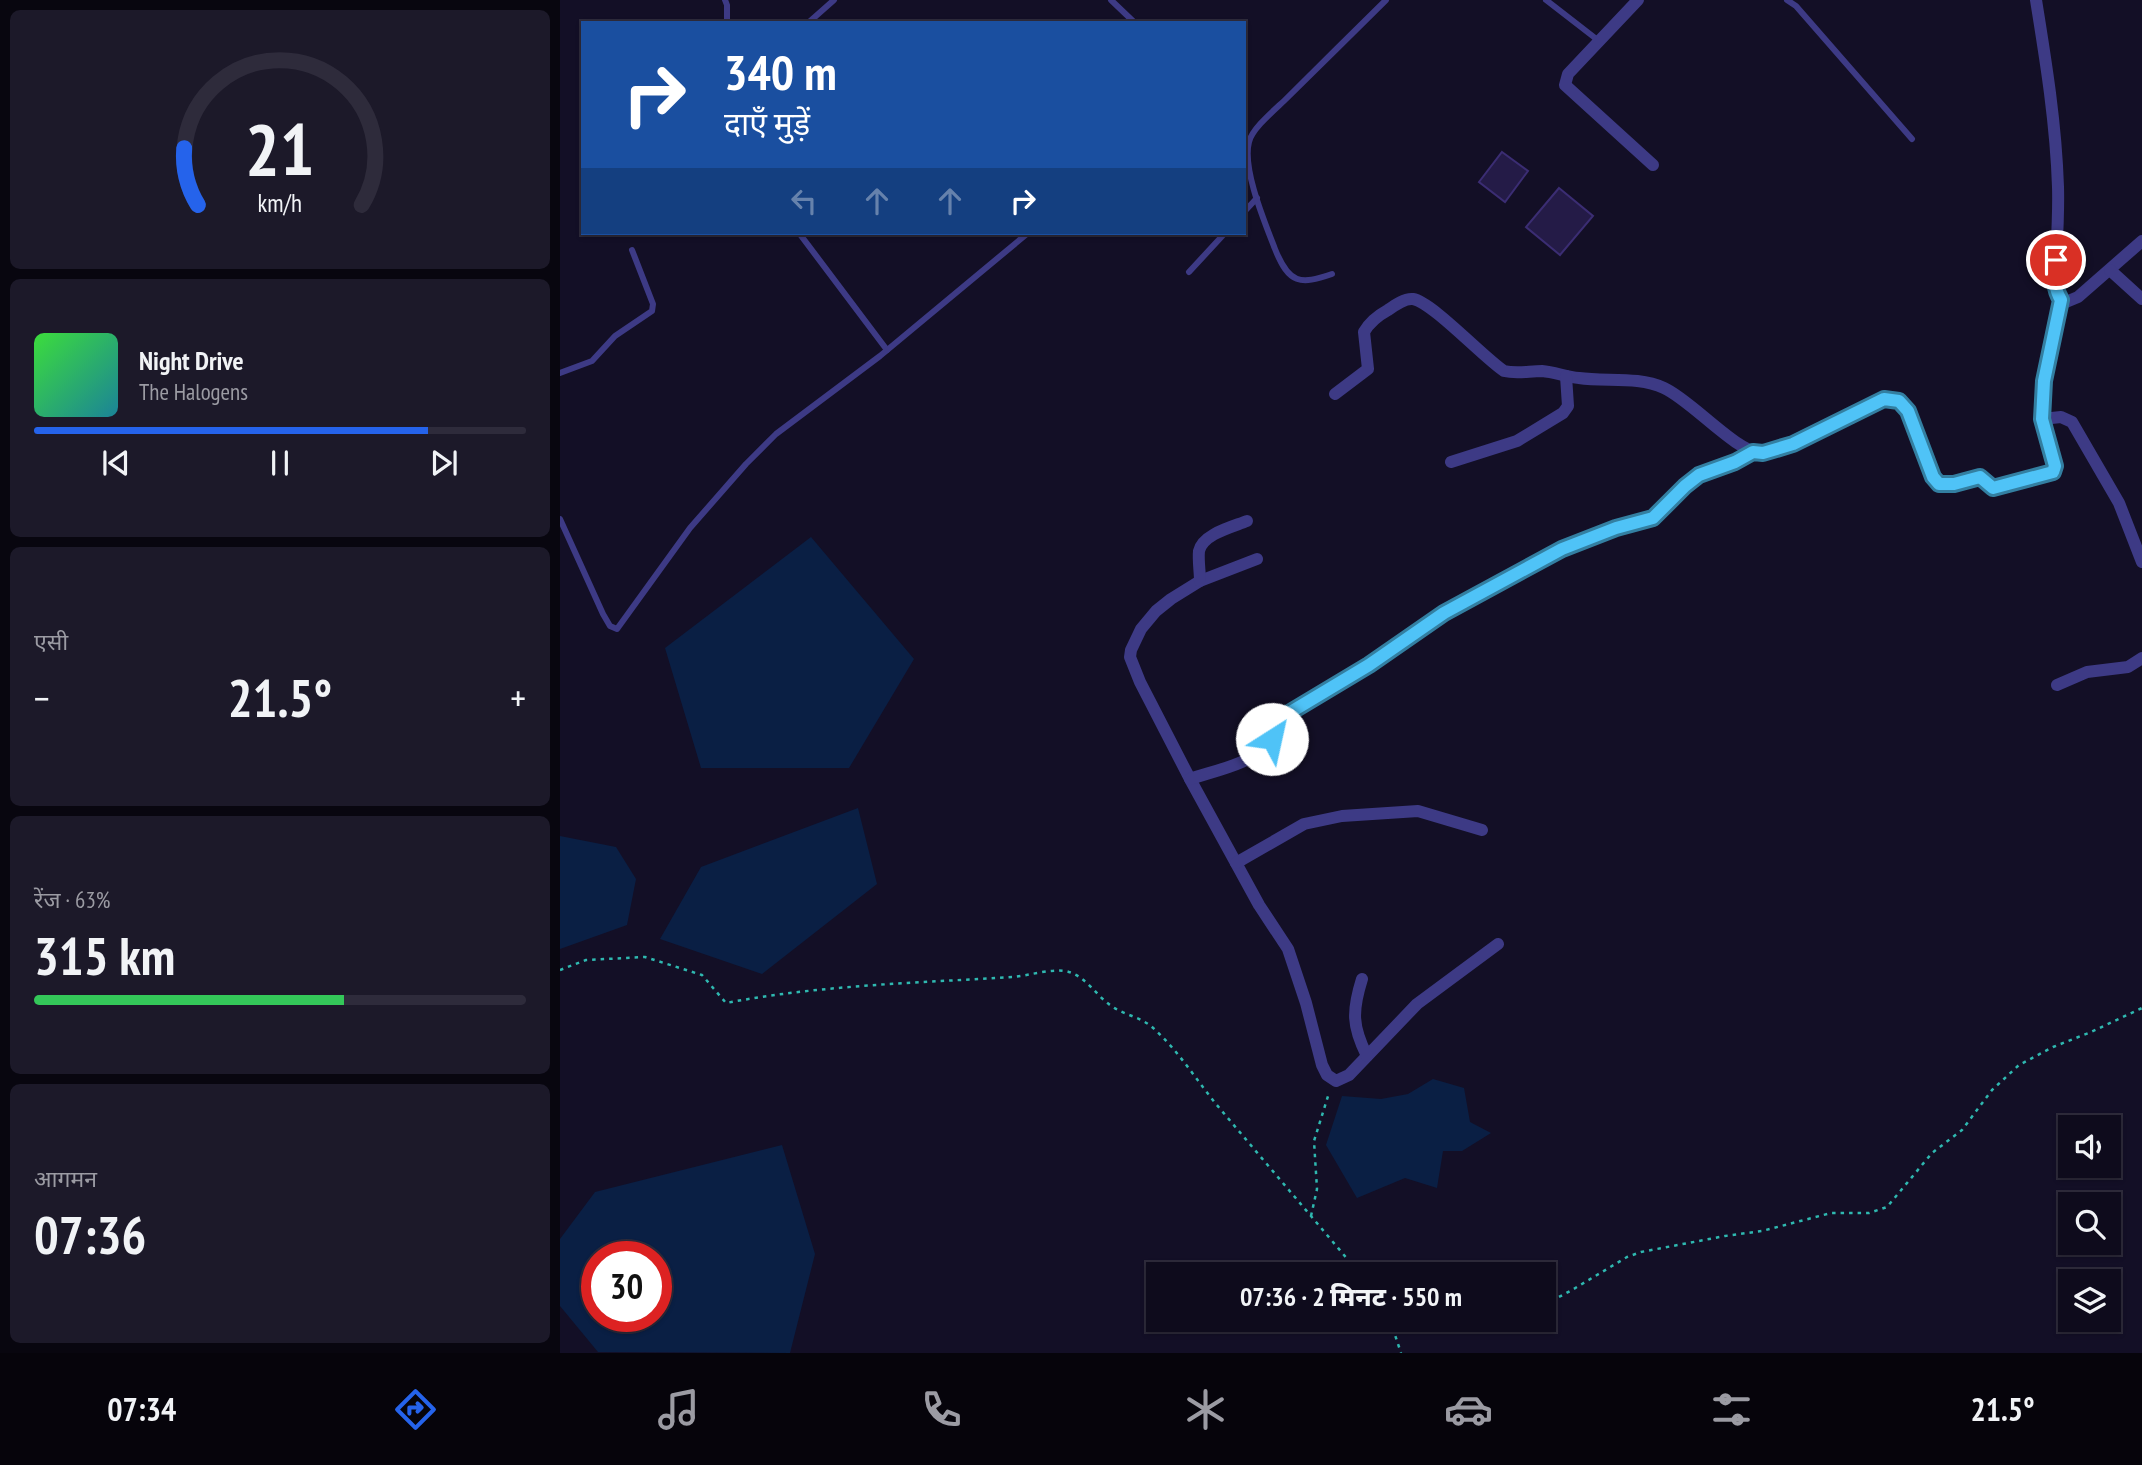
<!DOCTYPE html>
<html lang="hi">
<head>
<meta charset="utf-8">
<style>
  body { margin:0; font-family:"PT Sans Narrow","Noto Sans Devanagari",sans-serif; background:#1c1929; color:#f1f3f6; height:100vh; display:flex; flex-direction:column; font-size:26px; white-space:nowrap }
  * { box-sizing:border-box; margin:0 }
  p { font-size:23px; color:#9b9ba3 }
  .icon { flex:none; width:38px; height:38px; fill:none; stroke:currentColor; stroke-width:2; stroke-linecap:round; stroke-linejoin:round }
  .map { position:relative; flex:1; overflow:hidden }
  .drawer { display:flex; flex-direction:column; gap:10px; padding:10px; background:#08060f; width:560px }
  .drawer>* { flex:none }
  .guide { position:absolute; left:21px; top:21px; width:665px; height:214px; border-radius:0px; box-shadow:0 2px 5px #0004,0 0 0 2px #2e2b3b; background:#1a4fa0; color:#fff; overflow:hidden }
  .buttons { position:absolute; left:1498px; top:1115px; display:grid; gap:14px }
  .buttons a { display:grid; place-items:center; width:63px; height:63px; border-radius:0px; background:#0e0b1c; box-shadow:0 2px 5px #0004,0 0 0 2px #2e2b3b; font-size:35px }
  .speed { position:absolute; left:21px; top:1241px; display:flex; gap:14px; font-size:35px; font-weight:700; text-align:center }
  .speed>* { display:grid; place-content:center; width:91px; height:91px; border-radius:50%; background:#0e0b1c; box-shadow:0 2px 5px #0004,0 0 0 2px #2e2b3b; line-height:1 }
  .speed .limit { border:10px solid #d22; background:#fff; color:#111 }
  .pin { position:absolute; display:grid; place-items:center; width:60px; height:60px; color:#fff; margin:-30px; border:4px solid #fff; border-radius:50%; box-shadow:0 2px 7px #0007 }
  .me { position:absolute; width:77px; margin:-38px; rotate:35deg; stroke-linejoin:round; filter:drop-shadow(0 0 5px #0008) }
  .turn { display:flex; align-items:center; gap:24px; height:147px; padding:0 28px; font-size:32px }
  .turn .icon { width:91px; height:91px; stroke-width:2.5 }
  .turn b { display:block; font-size:49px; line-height:60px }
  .lanes { display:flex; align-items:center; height:66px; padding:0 28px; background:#0003; justify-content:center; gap:35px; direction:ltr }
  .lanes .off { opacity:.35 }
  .big { font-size:52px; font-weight:800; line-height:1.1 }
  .drawer .tile { flex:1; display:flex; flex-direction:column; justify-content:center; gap:10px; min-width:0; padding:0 24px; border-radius:10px; background:#1c1929 }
  .drawer .dial { align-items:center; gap:0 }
  .dial svg { height:182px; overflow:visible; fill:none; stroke:#2e2b3b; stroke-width:7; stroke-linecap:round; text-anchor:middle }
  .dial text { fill:#f1f3f6; stroke:none }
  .song { display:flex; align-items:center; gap:21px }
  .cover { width:84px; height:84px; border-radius:10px; background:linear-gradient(135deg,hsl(120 70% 55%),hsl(190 70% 35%)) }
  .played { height:7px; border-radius:4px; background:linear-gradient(90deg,#2563eb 80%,#2e2b3b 80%) }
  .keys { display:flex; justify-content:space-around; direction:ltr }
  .heat { display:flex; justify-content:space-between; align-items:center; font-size:38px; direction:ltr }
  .charge { height:10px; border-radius:5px; background:linear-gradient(90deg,#34c759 63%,#2e2b3b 0) }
  .trip { position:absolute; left:586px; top:1262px; width:410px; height:70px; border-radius:0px; background:#0e0b1c; box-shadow:0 2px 5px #0004,0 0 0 2px #2e2b3b; font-weight:800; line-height:70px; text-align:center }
  .dock { display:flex; height:112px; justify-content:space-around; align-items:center; background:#06040b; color:#9b9ba3 }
  .dock .icon { width:49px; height:49px }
  .dock .current { color:#2563eb }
  .dock b { font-size:32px; color:#f1f3f6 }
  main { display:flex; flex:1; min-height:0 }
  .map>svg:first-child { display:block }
  .water { fill:#0a1f44; fill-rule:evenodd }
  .building { fill:#241b47; stroke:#3b2d73; stroke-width:2 }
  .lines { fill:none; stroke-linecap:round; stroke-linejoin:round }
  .path { stroke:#2fb8b0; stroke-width:2.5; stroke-dasharray:3.5 5; stroke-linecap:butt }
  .service { stroke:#3d3a85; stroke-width:6 }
  .minor { stroke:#3d3a85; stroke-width:12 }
  .route-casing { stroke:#337fa1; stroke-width:18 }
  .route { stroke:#4fc3f7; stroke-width:12 }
</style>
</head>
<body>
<main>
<section class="drawer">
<div class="tile dial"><svg viewBox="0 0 100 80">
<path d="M14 69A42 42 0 1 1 86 69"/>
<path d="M14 69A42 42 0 0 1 8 44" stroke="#2563eb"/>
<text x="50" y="56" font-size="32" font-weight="700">21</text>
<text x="50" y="72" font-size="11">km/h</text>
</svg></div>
<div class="tile">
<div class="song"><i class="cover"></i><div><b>Night Drive</b><p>The Halogens</p></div></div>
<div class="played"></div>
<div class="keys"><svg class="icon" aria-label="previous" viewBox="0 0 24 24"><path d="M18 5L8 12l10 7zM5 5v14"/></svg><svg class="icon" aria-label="pause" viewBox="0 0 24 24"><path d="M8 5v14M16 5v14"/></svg><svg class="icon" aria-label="next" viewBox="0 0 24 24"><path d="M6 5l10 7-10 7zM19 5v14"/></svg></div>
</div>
<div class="tile"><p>एसी</p>
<div class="heat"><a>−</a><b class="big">21.5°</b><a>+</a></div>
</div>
<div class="tile"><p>रेंज · 63%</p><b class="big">315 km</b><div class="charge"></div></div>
<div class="tile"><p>आगमन</p><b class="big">07:36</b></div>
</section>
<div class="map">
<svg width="1582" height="1353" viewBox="0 0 1582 1353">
  <rect width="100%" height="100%" fill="#130f26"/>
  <g class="water">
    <path d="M251 537 354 659 289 768H141L105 648Z"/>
    <path d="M298 808 317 884 202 974 100 939 141 867Z"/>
    <path d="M0 836 56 847 76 879 67 925 0 949Z"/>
    <path d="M873 1079 904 1088 910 1122 931 1133 902 1151H883L877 1188 845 1178 797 1198 766 1145 782 1096 821 1099 848 1094Z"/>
    <path d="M222 1145 255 1254 230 1353 38 1352 0 1306V1239L35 1192ZM96 1256V1316H37V1256Z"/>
  </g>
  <g class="building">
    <path d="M942 152 968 171 945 202 919 182Z"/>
    <path d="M999 188 1033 216 1000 255 966 227Z"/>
  </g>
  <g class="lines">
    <g class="path">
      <path d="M0 970 26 960 85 957 142 975 166 1003C260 985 357 983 452 977 468 976 495 967 509 972 526 977 536 995 550 1005 563 1015 579 1016 592 1027 617 1049 635 1078 656 1104 704 1161 752 1217 800 1274"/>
      <path d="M751 1216 757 1189 754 1141 769 1093"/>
      <path d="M984 1305 1012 1290 1067 1257 1081 1252 1165 1236 1202 1231 1271 1213H1309L1327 1207 1372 1153 1402 1130 1432 1090 1459 1065 1493 1047 1531 1032 1582 1008"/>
      <path d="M830 1320 841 1353"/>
    </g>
    <g class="service">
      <path d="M165 0 167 5V23"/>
      <path d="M551 0 575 23"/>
      <path d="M986 0 1039 41"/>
      <path d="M1227 0 1236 6 1352 139"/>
      <path d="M248 23 274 0"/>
      <path d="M684 212 697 198"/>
      <path d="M239 233 327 350"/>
      <path d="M629 272 665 233"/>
      <path d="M772 274C740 285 729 284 715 249 705 223 682 169 689 142 692 128 717 108 727 98 760 65 793 33 826 0"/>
      <path d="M0 373 32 361 55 336 92 311 93 304 72 250"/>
      <path d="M0 519 43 614 50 626 57 629 130 528 186 464 216 434 320 356 468 233"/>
    </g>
    <g class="minor">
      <path d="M1078 0 1008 74 1005 85 1093 165"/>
      <path d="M1476 0C1486 62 1496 124 1498 187 1499 219 1496 252 1495 284 1496 292 1498 298 1506 302L1518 297 1582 241"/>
      <path d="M1550 270 1582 299"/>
      <path d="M775 394 808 369 804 332C809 323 819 315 828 310 835 305 845 298 853 299 872 302 924 358 944 371 957 374 969 371 982 371 995 372 1006 377 1019 378 1046 382 1078 376 1104 388 1131 400 1177 453 1201 453 1232 453 1291 411 1323 399L1339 401 1348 411 1376 481C1391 489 1405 480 1420 477L1433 488 1494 471 1495 466 1482 419 1484 381 1501 300"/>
      <path d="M1482 419 1501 417 1512 422 1559 503 1582 562"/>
      <path d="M891 462 957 441 1003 413 1008 406 1006 376"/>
      <path d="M697 559 640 581 611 599 596 611 581 629 571 650 570 657 580 682 630 779 699 905 728 949 746 1003 762 1065 767 1075 776 1081 789 1075 857 1004 938 944"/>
      <path d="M640 581C640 572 638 560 639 551 643 534 672 527 687 521"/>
      <path d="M1497 685 1527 672 1568 667 1582 658"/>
      <path d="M630 779C656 770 693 764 711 741 718 732 720 721 728 713L809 665 884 613 1002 549 1042 532 1093 518 1132 479 1145 472 1175 462 1193 452"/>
      <path d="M676 863 744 824 782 816 858 811 922 830"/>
      <path d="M802 979C792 1011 792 1026 807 1056"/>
    </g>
  </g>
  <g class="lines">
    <defs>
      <path id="route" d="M712 739 720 723 729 713 809 665 884 613 1002 549 1056 528 1093 518 1125 486 1139 475 1175 462 1193 452 1203 453 1233 444 1324 399 1339 401 1348 411 1373 477 1379 484H1394L1420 477 1433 488 1493 472 1495 466 1482 419 1484 381 1501 300C1493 287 1495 275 1496 260"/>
    </defs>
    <use href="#route" class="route-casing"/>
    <use href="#route" class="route"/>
  </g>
</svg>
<div class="buttons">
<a><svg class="icon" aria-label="sound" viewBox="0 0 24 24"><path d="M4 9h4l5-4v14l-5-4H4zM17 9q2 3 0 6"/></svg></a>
<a><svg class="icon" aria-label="search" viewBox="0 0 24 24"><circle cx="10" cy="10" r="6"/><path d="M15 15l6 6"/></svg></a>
<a><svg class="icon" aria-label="layers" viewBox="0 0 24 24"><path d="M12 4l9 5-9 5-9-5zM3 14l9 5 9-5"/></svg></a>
</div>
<div class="speed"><div class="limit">30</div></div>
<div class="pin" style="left:1496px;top:260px;background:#d93025"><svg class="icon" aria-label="arrive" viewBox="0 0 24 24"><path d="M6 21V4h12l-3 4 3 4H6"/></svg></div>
<svg class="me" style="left:712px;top:739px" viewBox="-20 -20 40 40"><circle r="19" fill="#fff"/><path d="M0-13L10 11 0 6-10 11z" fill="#4fc3f7"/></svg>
<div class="trip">07:36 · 2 मिनट · 550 m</div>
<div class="guide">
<div class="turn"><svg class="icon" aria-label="right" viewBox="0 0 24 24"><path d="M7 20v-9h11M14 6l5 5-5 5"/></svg><div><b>340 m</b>दाएँ मुड़ें</div></div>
<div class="lanes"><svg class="icon off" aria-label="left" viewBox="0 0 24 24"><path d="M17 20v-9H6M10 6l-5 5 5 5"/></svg><svg class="icon off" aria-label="ahead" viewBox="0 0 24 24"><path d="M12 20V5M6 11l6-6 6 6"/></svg><svg class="icon off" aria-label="ahead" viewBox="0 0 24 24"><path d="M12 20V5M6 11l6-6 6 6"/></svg><svg class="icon" aria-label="right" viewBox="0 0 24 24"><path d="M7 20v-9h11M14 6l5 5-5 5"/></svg></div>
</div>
</div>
</main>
<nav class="dock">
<b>07:34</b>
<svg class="icon current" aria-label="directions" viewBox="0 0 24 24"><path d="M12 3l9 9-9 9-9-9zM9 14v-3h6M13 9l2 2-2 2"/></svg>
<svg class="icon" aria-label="music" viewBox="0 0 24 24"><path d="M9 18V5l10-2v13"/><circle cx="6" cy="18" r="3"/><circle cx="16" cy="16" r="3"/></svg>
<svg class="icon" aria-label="phone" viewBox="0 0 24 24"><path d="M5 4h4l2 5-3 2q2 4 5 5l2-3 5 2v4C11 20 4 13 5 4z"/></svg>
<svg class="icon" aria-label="climate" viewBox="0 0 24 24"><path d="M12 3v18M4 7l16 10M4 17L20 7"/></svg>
<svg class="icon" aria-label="car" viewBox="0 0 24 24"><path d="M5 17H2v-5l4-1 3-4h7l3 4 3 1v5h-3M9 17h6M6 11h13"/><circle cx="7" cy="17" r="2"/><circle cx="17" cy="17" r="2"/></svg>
<svg class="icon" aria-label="filters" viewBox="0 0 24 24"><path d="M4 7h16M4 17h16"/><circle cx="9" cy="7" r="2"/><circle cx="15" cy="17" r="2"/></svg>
<b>21.5°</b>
</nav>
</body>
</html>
